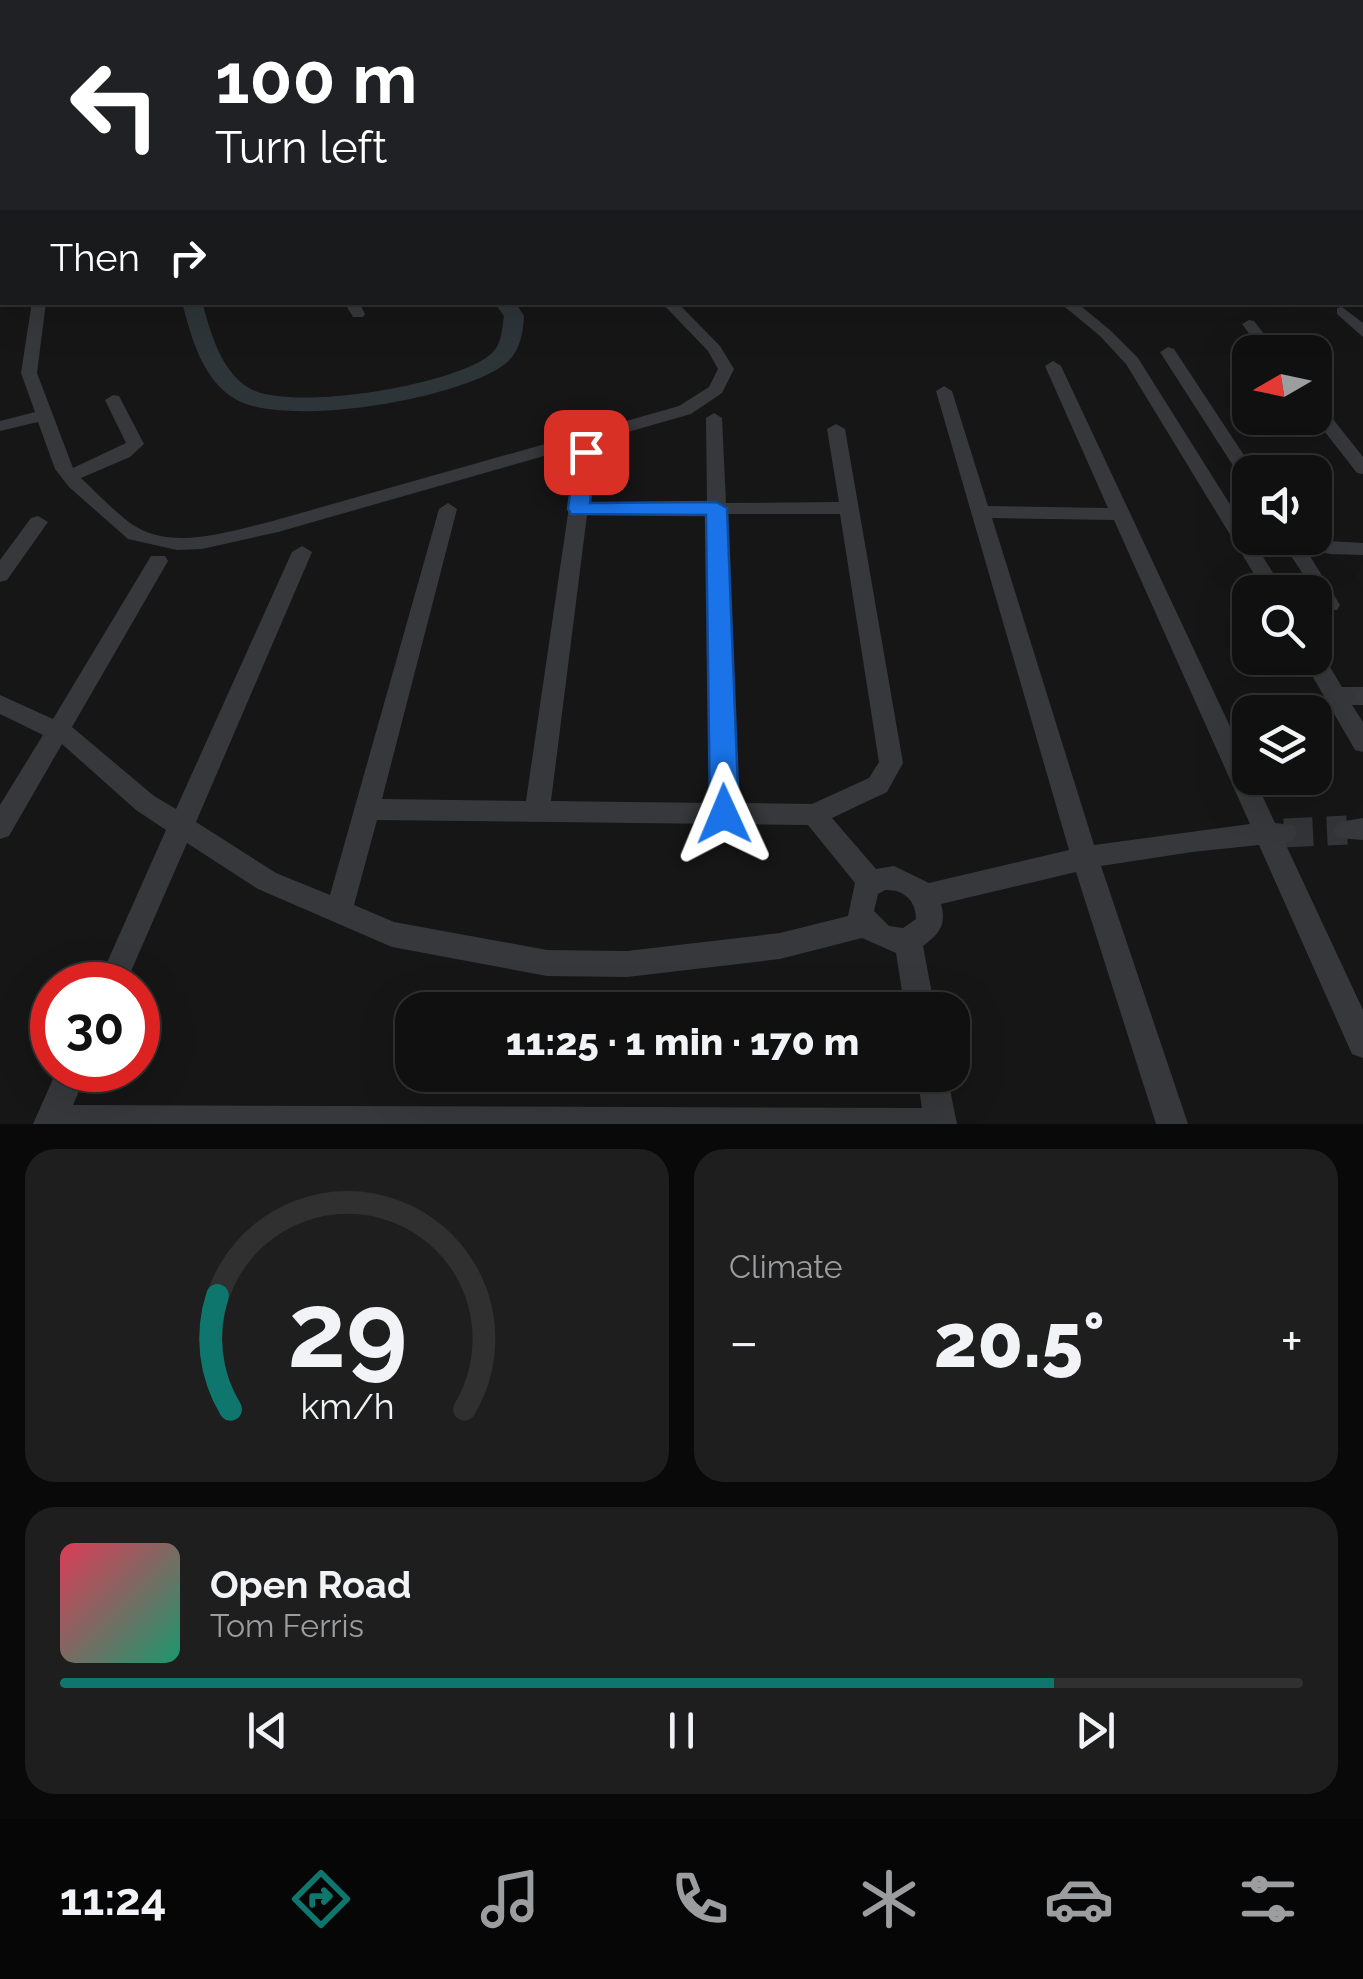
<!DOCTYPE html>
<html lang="en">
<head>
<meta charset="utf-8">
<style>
  body { margin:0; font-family:Raleway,sans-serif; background:#1e1e1f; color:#f1f3f6; height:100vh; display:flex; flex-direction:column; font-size:38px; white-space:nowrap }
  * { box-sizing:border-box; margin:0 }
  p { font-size:32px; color:#9c9d9f }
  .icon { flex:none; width:55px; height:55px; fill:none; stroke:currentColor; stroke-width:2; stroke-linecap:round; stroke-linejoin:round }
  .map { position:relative; height:1124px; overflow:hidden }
  .panel { display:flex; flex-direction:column; gap:25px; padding:25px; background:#090909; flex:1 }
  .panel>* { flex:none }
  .top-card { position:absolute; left:0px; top:0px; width:1365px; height:305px; box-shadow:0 10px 40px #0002,0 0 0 2px #303031; background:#202124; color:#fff; overflow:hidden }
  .needle { width:65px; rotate:261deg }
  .fabs { position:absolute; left:1232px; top:335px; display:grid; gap:20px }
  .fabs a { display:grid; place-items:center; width:100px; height:100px; border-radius:20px; background:#101011; box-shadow:0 10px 40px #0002,0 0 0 2px #303031; font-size:50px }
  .speed { position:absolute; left:30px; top:962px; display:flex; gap:20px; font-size:50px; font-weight:700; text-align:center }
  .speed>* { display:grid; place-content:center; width:130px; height:130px; border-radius:50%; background:#101011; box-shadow:0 10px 40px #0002,0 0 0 2px #303031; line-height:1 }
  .speed .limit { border:15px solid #d22; background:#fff; color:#111 }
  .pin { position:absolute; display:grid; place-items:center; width:85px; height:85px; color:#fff; margin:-42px; border-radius:20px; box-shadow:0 5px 15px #0006 }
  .me { position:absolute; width:110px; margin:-55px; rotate:359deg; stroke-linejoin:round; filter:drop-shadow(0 0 8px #0008) }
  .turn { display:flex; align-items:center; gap:35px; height:210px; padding:0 50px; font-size:45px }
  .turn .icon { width:130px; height:130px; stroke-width:2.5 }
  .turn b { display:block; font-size:70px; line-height:85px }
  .then { display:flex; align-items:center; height:95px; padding:0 50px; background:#0003; gap:20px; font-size:38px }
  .big { font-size:75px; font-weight:800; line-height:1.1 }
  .panel .tile { flex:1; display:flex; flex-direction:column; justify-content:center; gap:15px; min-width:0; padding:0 35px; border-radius:30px; background:#1e1e1f }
  .panel .dial { align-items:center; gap:0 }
  .dial svg { height:260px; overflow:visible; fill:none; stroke:#303031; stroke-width:7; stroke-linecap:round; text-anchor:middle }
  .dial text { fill:#f1f3f6; stroke:none }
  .song { display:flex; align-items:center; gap:30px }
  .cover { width:120px; height:120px; border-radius:15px; background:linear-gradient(135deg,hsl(350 70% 55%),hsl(160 70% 35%)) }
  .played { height:10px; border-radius:5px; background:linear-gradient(90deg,#0f766e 80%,#303031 80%) }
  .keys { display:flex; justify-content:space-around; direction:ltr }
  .heat { display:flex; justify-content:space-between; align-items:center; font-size:55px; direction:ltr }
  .panel .tiles { flex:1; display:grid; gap:25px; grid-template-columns:1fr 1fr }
  .tile:last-child { grid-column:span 2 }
  .trip { position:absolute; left:395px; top:992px; width:575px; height:100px; border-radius:30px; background:#101011; box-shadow:0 10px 40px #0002,0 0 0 2px #303031; font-weight:800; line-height:100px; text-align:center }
  .tabs { display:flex; height:160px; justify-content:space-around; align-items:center; background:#060607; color:#9c9d9f }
  .tabs .icon { width:70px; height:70px }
  .tabs .current { color:#0f766e }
  .tabs b { font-size:45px; color:#f1f3f6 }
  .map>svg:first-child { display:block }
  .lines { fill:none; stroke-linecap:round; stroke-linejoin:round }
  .canal { fill:#2d3539; fill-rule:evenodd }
  .street-tunnel { stroke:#333437; stroke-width:29; stroke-dasharray:29 14; stroke-linecap:butt }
  .lane { stroke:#37383b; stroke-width:5 }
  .street { fill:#37383b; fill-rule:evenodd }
  .rail-casing { stroke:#4a4c50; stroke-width:5 }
  .rail { stroke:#111112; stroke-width:4; stroke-dasharray:10; stroke-linecap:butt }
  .route { fill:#1a73e8; stroke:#114b97; stroke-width:2.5 }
</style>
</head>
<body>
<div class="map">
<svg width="1363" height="1124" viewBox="0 0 1363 1124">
  <rect width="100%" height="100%" fill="#161617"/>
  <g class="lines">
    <path class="canal" d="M182 302H202C211 333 220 370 249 388 288 413 461 385 493 352 502 343 502 328 504 316L494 302H515L524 316C523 334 520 352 505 364 460 399 288 428 237 400 203 382 191 337 182 302Z"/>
    <path class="street-tunnel" d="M1284 833 1347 830"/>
    <g class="lane">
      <path d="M910 0 916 2"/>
      <path d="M556 2 623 0"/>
      <path d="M996 2 1004 0"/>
    </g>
    <g class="street">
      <path d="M0 0H22L24 2 0 3Z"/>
      <path d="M343 0H351L352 2H344Z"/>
      <path d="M664 0H674L675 2H666Z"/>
      <path d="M2 15V21L0 22V16Z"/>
      <rect x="1362" y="71" width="1" height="6"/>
      <rect x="1362" y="92" width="1" height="6"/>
      <rect x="1362" y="114" width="1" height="6"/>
      <rect x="0" y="133" width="2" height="6"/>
      <rect x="1362" y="137" width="1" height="6"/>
      <rect x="1362" y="163" width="1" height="6"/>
      <rect x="1362" y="192" width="1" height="8"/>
      <rect x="1362" y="226" width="1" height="8"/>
      <path d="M0 245 2 246V254H0Z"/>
      <rect x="1362" y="258" width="1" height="9"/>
      <path d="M32 302H46L37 373 73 468 126 443 105 400 113 395 119 396 144 444 130 457 81 478C96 492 124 522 142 530 181 548 230 531 269 522L679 406 709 387 718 369 708 351 661 302H677L720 346 734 369 722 393 691 414 278 532 202 549 177 550 128 539 69 487 55 469 38 422 0 431V421L35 412 21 373Z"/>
      <path d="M344 302H359L365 314 363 317H353Z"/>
      <path d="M1059 302H1076L1110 330 1138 358 1285 592H1265L1126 364 1100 336Z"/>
      <path d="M1342 307 1363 323V337L1337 314V308Z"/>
      <path d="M1249 320 1254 321 1278 352H1263L1242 324Z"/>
      <path d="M1168 347 1174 349 1255 472H1250V483L1241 478 1160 352Z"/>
      <path d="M1053 361 1061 366 1250 769V778H1254L1275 823 1293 825 1297 833 1293 841 1285 843 1363 1010V1058L1352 1054 1259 845 1192 852 1101 866 1188 1124H1156L1076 872 941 904C947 925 939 934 923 946L935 1010H905L896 953 862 938 780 959 627 977 547 976 392 947 258 889 187 843 125 985H97L166 830 136 810 62 744 9 836 0 839V805L43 735 0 714V695L53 719 151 556H165L168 561 72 727 154 796 176 809 292 552 302 546 312 552 196 822 276 873 330 895 439 509 448 503 457 509 382 799 526 801 577 452 586 447 595 452 588 503H707L706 418 714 413 722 418 726 503 839 502 827 429 836 424 845 429 903 763 887 792 832 818 876 869 894 866 929 883 1069 850 936 391 944 386 952 391 988 506 1108 508 1045 366ZM707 514 711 803 551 801 587 515ZM726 514H840L879 762 869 778 812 804 736 803ZM992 518 1114 520 1250 824 1094 845ZM377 820 808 825 855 883 848 916 780 933 627 951 547 950 394 922 354 905ZM885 890C903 889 916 900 916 919L903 928 889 926 874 911 878 894Z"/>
      <path d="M1315 403 1321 404 1363 457V474L1357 473 1314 418Z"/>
      <path d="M38 516 48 522 7 580 0 582V560L31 518Z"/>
      <path d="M1279 538 1363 543V555L1330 554 1305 548 1340 605 1337 610H1323L1315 592Z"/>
      <path d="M1315 651 1321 652 1342 687H1363V705H1352L1363 722V752L1355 750 1302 658H1315Z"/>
      <path d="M1363 818V840L1338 838 1334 830 1338 822Z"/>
      <path d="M57 1070H88L73 1105 922 1108 917 1075H947L957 1124H33Z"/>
    </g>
    <defs>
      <path id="rail" d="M1354 0 1363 1"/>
    </defs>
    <use href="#rail" class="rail-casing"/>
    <use href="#rail" class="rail"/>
  </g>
  <path class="route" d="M586 446 596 452 590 503 716 502 727 508 739 814 735 822 724 826 714 822 710 814 706 515 571 514 568 509 576 452Z"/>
</svg>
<div class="fabs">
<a><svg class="needle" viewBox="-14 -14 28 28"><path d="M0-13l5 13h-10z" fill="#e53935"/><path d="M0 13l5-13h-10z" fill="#9c9d9f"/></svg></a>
<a><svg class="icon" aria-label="sound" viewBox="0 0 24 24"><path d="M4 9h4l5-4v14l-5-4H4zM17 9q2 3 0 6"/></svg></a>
<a><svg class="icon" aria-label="search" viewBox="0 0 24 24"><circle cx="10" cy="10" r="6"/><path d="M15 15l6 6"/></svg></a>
<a><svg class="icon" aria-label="layers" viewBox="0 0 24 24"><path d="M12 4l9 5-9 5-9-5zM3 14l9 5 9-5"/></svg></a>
</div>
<div class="speed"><div class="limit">30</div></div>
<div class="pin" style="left:586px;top:452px;background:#d93025"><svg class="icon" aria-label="arrive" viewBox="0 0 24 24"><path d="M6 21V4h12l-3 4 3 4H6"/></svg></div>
<svg class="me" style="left:724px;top:814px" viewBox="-20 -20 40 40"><path d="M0-17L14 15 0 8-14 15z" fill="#1a73e8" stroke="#fff" stroke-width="4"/></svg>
<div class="trip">11:25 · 1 min · 170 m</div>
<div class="top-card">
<div class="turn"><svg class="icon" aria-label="left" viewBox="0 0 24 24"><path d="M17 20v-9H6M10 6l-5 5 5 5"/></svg><div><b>100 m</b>Turn left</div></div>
<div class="then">Then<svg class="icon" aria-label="right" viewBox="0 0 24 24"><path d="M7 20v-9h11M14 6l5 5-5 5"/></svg></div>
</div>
</div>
<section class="panel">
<div class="tiles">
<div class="tile dial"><svg viewBox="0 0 100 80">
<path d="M14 69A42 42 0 1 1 86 69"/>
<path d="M14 69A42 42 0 0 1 10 34" stroke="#0f766e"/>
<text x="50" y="56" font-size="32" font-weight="700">29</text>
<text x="50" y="72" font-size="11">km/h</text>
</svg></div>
<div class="tile"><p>Climate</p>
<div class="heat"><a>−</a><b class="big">20.5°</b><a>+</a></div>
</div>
<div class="tile">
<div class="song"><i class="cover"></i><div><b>Open Road</b><p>Tom Ferris</p></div></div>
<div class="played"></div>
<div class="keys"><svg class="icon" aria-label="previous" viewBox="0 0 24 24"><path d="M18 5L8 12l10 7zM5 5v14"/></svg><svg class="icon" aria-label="pause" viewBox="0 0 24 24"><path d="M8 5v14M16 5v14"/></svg><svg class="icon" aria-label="next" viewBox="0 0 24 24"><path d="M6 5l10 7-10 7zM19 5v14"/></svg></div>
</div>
</div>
</section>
<nav class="tabs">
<b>11:24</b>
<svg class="icon current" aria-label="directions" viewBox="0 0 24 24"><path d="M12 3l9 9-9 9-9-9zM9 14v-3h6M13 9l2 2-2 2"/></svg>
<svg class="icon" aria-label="music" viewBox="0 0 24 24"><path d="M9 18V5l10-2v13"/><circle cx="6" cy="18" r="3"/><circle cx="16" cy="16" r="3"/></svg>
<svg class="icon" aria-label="phone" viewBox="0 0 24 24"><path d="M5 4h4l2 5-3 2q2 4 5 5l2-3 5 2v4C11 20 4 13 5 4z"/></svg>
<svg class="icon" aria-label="climate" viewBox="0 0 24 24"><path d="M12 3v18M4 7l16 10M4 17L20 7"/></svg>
<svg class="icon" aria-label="car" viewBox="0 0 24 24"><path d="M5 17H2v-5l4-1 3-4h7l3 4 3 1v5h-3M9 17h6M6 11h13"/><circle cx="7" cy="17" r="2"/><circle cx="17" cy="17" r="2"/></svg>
<svg class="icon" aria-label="filters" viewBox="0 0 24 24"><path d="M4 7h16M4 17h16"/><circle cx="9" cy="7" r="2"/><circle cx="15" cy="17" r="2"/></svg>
</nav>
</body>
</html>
